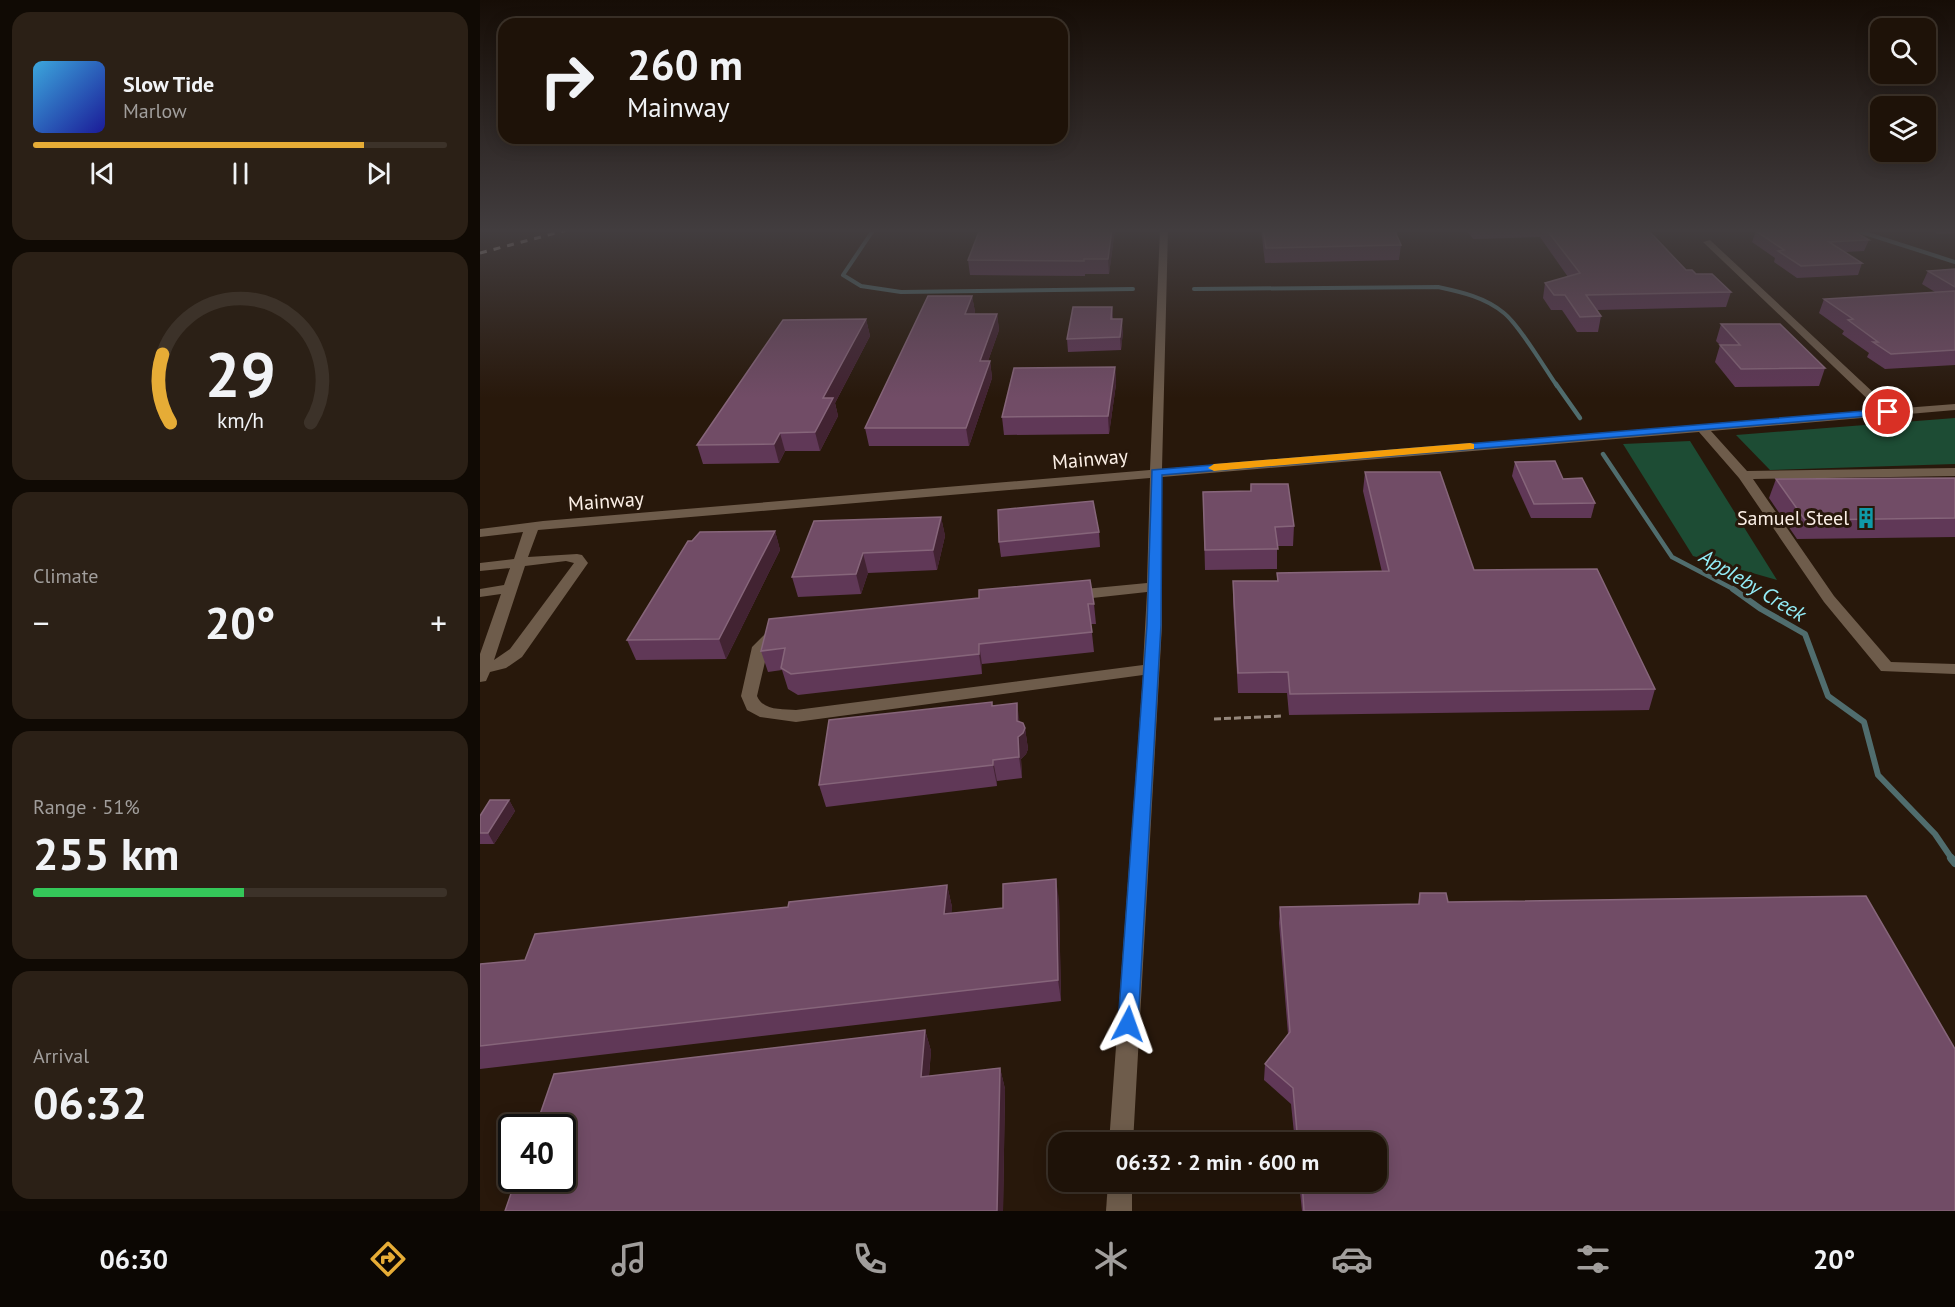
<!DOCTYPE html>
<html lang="en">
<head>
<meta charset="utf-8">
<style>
  body { margin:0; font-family:"PT Sans",sans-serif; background:#2b2016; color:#f1f3f6; height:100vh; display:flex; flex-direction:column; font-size:22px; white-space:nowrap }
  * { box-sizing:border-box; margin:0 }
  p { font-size:20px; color:#a19e9c }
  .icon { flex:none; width:33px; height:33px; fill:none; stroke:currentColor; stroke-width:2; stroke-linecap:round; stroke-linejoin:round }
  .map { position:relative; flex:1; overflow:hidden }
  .sheet { display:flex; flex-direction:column; gap:12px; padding:12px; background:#100a04; width:480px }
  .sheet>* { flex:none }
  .banner { position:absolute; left:18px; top:18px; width:570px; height:126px; border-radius:18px; box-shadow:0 3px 15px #0003,0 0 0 2px #3c3229; background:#1e1208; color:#f1f3f6; overflow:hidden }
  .tools { position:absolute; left:1390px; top:18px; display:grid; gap:12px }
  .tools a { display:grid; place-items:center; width:66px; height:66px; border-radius:12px; background:#1e1208; box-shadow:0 3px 15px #0003,0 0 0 2px #3c3229; font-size:30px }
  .speed { position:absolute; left:18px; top:1114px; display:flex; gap:12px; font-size:30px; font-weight:700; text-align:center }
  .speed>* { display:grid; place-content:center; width:78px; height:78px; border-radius:50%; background:#1e1208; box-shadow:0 3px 15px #0003,0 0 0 2px #3c3229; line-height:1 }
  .speed .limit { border:3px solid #111; border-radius:9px; background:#fff; color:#111 }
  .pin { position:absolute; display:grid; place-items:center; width:51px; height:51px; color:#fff; margin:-26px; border:3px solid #fff; border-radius:50%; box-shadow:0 2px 6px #0007 }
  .me { position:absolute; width:66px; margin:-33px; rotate:4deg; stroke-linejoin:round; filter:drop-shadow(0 0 4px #0008) }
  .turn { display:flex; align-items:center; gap:21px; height:126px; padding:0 30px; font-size:27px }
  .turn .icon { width:78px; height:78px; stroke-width:2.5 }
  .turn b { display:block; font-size:42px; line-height:51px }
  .big { font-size:45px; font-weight:700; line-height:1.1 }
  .sheet .widget { flex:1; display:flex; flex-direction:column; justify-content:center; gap:9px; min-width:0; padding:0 21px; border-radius:18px; background:#2b2016 }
  .sheet .dial { align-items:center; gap:0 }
  .dial svg { height:156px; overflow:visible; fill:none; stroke:#3c3229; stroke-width:7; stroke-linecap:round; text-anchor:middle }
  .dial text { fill:#f1f3f6; stroke:none }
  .song { display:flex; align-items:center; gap:18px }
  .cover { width:72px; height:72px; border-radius:9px; background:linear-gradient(135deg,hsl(200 70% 55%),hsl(240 70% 35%)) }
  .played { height:6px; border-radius:3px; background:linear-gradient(90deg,#e6ac36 80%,#3c3229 80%) }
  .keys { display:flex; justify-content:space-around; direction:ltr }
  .heat { display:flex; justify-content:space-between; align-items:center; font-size:33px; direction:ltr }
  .charge { height:9px; border-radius:4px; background:linear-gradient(90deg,#34c759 51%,#3c3229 0) }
  .trip { position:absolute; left:568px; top:1132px; width:339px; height:60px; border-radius:18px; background:#1e1208; box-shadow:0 3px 15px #0003,0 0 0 2px #3c3229; font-weight:700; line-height:60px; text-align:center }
  .menu { display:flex; height:96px; justify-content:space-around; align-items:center; background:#0c0703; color:#a19e9c }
  .menu .icon { width:42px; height:42px }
  .menu .active { color:#e6ac36 }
  .menu b { font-size:27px; color:#f1f3f6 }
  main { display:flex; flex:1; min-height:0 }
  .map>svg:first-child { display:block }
  .green { fill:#1d4c34 }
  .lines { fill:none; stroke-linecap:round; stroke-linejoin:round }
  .stream-far3 { stroke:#506d6e; stroke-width:4 }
  .stream-far2 { stroke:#506d6e; stroke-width:4.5 }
  .stream-far1 { stroke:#506d6e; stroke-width:6 }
  .stream { stroke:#506d6e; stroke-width:8 }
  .path { stroke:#95877c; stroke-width:3; stroke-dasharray:7 3; stroke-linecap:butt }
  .minor { fill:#6e5c4b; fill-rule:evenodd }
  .rail { stroke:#cfc3b9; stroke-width:3; stroke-dasharray:7 7; stroke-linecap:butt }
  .wall { fill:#603857 }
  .shaded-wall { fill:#422332 }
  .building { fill:#714c66; stroke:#86657a; stroke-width:1.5 }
  .route { fill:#1a73e8; stroke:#114b97; stroke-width:1.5 }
  .slow { fill:#f59e0b }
  .labels { text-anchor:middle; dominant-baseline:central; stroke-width:6; stroke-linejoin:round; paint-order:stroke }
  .street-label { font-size:20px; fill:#fcf0e7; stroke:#28180b }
  .poi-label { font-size:20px; fill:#fcf0e7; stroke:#28180b; text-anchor:end }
  .water-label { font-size:21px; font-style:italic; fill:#93edf8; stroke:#28180b }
</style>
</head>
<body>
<main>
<section class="sheet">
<div class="widget">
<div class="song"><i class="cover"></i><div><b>Slow Tide</b><p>Marlow</p></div></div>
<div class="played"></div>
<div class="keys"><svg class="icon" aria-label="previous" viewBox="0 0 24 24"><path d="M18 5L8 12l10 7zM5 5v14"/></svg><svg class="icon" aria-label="pause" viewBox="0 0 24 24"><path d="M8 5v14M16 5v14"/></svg><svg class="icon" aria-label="next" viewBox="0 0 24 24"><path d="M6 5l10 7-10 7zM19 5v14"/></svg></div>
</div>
<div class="widget dial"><svg viewBox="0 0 100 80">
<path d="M14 69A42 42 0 1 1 86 69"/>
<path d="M14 69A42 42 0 0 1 10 34" stroke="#e6ac36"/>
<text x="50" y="56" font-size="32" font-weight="700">29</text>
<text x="50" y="72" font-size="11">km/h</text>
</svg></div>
<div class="widget"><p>Climate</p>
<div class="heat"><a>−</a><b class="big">20°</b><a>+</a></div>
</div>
<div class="widget"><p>Range · 51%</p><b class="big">255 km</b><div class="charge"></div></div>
<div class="widget"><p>Arrival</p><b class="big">06:32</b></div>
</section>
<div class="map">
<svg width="1475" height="1211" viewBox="0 0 1475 1211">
  <rect width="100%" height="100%" fill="#28180b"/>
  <g class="green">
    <path d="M1475 418V464L1290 470 1256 435Z"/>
    <path d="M1210 441 1297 580 1213 556 1143 444Z"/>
  </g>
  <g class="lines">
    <g class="stream-far3">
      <path d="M394 229 363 275 381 286 421 292 653 289"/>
      <path d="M1372 229 1475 262"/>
      <path d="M714 289 958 287C981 292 1005 297 1024 313 1039 325 1064 367 1077 386"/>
    </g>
    <g class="stream-far2">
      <path d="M1076 384 1100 418"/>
      <path d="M1123 454 1192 557 1255 590"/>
    </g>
    <path class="stream-far1" d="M1253 589 1281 609 1325 634 1348 696 1384 722 1398 775 1455 834 1472 859"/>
    <path class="stream" d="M1471 858 1475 863"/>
    <path class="path" d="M734 719 803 716"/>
    <g class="minor">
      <path d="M680 229H688L682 469 1399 410 1223 242 1230 240 1411 409 1475 404V410L1231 431 1267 471 1475 468V476L1273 479 1354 596 1411 662 1475 664V674L1401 671 1344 602 1259 478 1219 432 682 477V625L653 1143H629L663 675 316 722 280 717 267 710 261 696 272 647 292 627 297 625 305 630 288 649 277 696C283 711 302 709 316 710L663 665 667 592 594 600 587 595 594 590 667 583 670 478 58 530 48 557 97 554 102 555 108 563 42 657 26 668 10 672 6 681 0 682V654L21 594 0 597V589L24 585 30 568 0 571V563L34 559 43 532 0 537V529L63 521 670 470ZM86 561 94 563 30 649 14 660 45 566Z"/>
      <path d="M628 1182H652V1211H626Z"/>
    </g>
    <path class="rail" d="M0 253 91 229"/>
  </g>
  <g class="wall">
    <path d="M500 229H635L629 274H605V276L490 275 488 260Z"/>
    <path d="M781 229H914L921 245 919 260 785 263Z"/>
    <path d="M986 229H1169H1168L1206 270 1251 292 1246 307 1117 310 1121 316 1118 332H1097L1082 310H1071L1063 298 1065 283 1088 277 1060 237 993 239Z"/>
    <path d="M1448 229H1475V233L1458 234Z"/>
    <path d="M1276 231 1389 240 1384 251 1365 252 1382 263 1378 275 1317 278 1294 262 1295 258 1272 242Z"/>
    <path d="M1475 269V365L1405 369 1387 357 1389 353 1362 334 1364 331 1339 313 1344 299 1455 292 1442 284 1448 271Z"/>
    <path d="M492 296 495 312 494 314H517L519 330 508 361H510L512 378 489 446H389L385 428Z"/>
    <path d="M632 307 633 319 643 331 641 350 588 352 587 339Z"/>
    <path d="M386 319 390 336 355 403 358 416 340 451H305L299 463 223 464 217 445Z"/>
    <path d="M1241 324 1345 368 1339 386 1255 387 1235 362 1240 345 1236 341Z"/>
    <path d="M635 367 636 384 629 434 524 435 522 417Z"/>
    <path d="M1035 462 1115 503 1111 518H1051L1032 476Z"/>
    <path d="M885 472 994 570 1175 689 1169 710 809 715 807 693H758L753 601V581H797V573L902 572 883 491Z"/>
    <path d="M1475 478V537L1317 539 1289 498 1296 479Z"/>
    <path d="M771 484 814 526 813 546H797V569L725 570 723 492 770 491Z"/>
    <path d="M461 517 465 536 457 570 388 573 381 594 318 597 312 577Z"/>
    <path d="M295 531 300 550 246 659 156 660 147 640Z"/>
    <path d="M619 532 620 547 521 557 519 542Z"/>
    <path d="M614 604 616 624H611L614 652 502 664V674L318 695 308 689 302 670 288 672 281 651Z"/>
    <path d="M512 702V706L539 722 545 728 548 749 546 754 541 759 542 778 517 781V786L346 807 339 785Z"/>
    <path d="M29 800 35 811 14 844H0V816Z"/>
    <path d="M467 885 472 907 471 913 523 908 579 900 581 1001 0 1069V964L45 960Z"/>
    <path d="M940 893 968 902 1475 1211H822L819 1182H897V1143H815L811 1104 784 1080 785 1064 808 1034 799 923 800 907 938 904Z"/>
    <path d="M445 1030 451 1051 449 1076 520 1068 525 1089 523 1211H25L35 1182 32 1179H82V1128H32V1178L18 1162 32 1126 57 1123 74 1074Z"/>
  </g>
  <g class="shaded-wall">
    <path d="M632 229H635L629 274 628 259Z"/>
    <path d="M492 296 495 312 488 330 485 314Z"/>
    <path d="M517 314 519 330 502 378 500 361Z"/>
    <path d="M386 319 390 336 355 403 358 416 340 451 335 432 343 398Z"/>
    <path d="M642 319 643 331 641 350 640 337Z"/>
    <path d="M510 361 512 378 489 446 486 428Z"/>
    <path d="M635 367 636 384 629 434 628 416Z"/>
    <path d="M300 433 305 451 299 463 294 444Z"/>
    <path d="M461 517 465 536 457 570 453 550Z"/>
    <path d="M295 531 300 550 246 659 239 639Z"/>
    <path d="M383 553 388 573 381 594 376 574Z"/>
    <path d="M499 644 502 664V674L499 654Z"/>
    <path d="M537 703 540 724 545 728 548 749 546 754 541 759 542 778 539 757Z"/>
    <path d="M513 760 517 781V786L513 765Z"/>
    <path d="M29 800 35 811 14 844 8 833Z"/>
    <path d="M576 879 579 900 581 1001 578 980Z"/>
    <path d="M467 885 472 907 470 936 464 914Z"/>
    <path d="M445 1030 451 1051 447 1098 441 1077Z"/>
    <path d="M520 1068 525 1089 523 1211H517Z"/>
  </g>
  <g class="building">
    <path d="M500 229H632L628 259H604V261L488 260Z"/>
    <path d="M783 229H914L921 245 786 248Z"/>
    <path d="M1066 229H1167L1206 270H1212L1216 274H1232L1251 292 1106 295 1121 316 1100 317 1085 295H1074L1065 283 1100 273Z"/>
    <path d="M1310 229H1370L1389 240 1349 242 1382 263 1321 266 1298 251 1304 250 1276 231Z"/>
    <path d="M1475 269V287L1448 271Z"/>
    <path d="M1475 291V350L1411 354 1393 342H1398L1368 320 1373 319 1344 299Z"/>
    <path d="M448 296H492L485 314H517L500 361H510L486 428H385Z"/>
    <path d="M593 307H632L631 319H642L640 337 587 339Z"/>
    <path d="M386 319 343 398H353L335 432 300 433 294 444 217 445 303 320Z"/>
    <path d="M1241 324H1300L1345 368 1261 369 1240 345H1260Z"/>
    <path d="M635 367 628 416 522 417 534 368Z"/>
    <path d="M1075 461 1083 479 1102 478 1115 503 1054 504 1035 462Z"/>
    <path d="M885 472H960L994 570 1117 569 1175 689 810 694 808 672 758 673 753 581H798L797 573 909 571Z"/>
    <path d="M1475 478V518L1325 520 1296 479Z"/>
    <path d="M771 484H808L814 526 795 527 798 549 725 550 723 492 771 491Z"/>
    <path d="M613 501 619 532 519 542 518 510Z"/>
    <path d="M461 517 453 550 383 553 376 574 312 577 334 521Z"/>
    <path d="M295 531 239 639 147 640 208 541H212L220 532Z"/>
    <path d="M610 580 614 604H608L612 632 499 644V654L311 674 301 668 305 648 281 651 289 619 499 598V590Z"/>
    <path d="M512 702V706L537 703V721L543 723 545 728 543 733 538 737 539 757 513 760V765L339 785 349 720Z"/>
    <path d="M10 800H29L8 833H0V816Z"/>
    <path d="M576 879 578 980 0 1046V964L45 960 55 934 308 907 309 902 467 885 464 914 523 908V884Z"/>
    <path d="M940 893H966L968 902 1386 896 1475 1049V1211H824L822 1182H897V1143H818L813 1088 785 1064 810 1032 800 907 939 904Z"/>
    <path d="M445 1030 441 1077 520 1068 517 1211H25L36 1179H82V1128H32V1160L18 1162 32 1126 57 1123 74 1074Z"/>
  </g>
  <linearGradient id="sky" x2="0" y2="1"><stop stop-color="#160d06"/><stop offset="0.58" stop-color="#423d3f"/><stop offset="1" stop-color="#423d3f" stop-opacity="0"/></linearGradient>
  <rect width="1475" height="398" fill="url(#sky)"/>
  <path class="route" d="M1408 409 1412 410V414L682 475 681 625 658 1024 655 1031 648 1034 641 1031 638 1024 667 625 672 470Z"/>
  <path class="slow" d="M990 443 994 444V449L734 471 728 468 734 464Z"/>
  <defs>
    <symbol id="building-bare" viewBox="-9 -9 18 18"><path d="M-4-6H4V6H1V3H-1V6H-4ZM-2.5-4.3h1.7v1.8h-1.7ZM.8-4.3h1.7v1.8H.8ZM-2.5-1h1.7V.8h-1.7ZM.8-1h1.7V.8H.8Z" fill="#0f9aa8" stroke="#28180b" stroke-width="2.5" paint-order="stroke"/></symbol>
  </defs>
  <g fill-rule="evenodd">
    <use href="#building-bare" x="1371" y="503" width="30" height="30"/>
  </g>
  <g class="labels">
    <g class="street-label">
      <text transform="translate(610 459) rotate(-5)">Mainway</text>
      <text transform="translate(126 501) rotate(-4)">Mainway</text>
    </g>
    <g class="poi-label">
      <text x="1369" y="518">Samuel Steel</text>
    </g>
    <g class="water-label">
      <text transform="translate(1273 585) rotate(31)">Appleby Creek</text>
    </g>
  </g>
</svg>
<div class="tools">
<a><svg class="icon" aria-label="search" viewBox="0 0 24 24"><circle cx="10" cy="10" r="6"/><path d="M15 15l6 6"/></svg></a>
<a><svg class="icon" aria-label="layers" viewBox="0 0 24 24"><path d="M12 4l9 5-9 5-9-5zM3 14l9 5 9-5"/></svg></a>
</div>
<div class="speed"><div class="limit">40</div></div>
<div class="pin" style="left:1408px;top:412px;background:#d93025"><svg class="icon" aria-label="arrive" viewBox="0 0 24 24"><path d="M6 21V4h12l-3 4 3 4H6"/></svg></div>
<svg class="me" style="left:648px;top:1024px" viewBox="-20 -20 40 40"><path d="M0-17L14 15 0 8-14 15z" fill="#1a73e8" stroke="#fff" stroke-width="4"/></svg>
<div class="trip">06:32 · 2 min · 600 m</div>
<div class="banner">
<div class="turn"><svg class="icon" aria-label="right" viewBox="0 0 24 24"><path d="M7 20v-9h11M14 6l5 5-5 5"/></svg><div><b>260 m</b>Mainway</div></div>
</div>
</div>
</main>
<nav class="menu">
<b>06:30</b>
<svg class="icon active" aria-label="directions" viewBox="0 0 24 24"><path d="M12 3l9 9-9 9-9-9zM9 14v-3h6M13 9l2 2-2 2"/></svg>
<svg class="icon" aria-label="music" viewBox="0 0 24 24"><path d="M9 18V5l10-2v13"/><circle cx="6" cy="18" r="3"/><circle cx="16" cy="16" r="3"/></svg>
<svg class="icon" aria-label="phone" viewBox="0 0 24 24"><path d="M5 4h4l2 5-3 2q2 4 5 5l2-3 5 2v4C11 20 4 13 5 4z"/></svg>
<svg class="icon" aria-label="climate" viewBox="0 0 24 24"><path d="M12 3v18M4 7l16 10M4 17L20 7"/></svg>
<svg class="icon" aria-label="car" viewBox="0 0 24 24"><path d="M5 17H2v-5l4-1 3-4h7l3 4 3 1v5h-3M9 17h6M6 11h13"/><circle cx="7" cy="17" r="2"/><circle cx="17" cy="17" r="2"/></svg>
<svg class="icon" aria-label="filters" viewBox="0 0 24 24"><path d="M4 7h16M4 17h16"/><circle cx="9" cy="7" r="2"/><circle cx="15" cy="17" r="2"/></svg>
<b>20°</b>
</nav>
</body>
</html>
